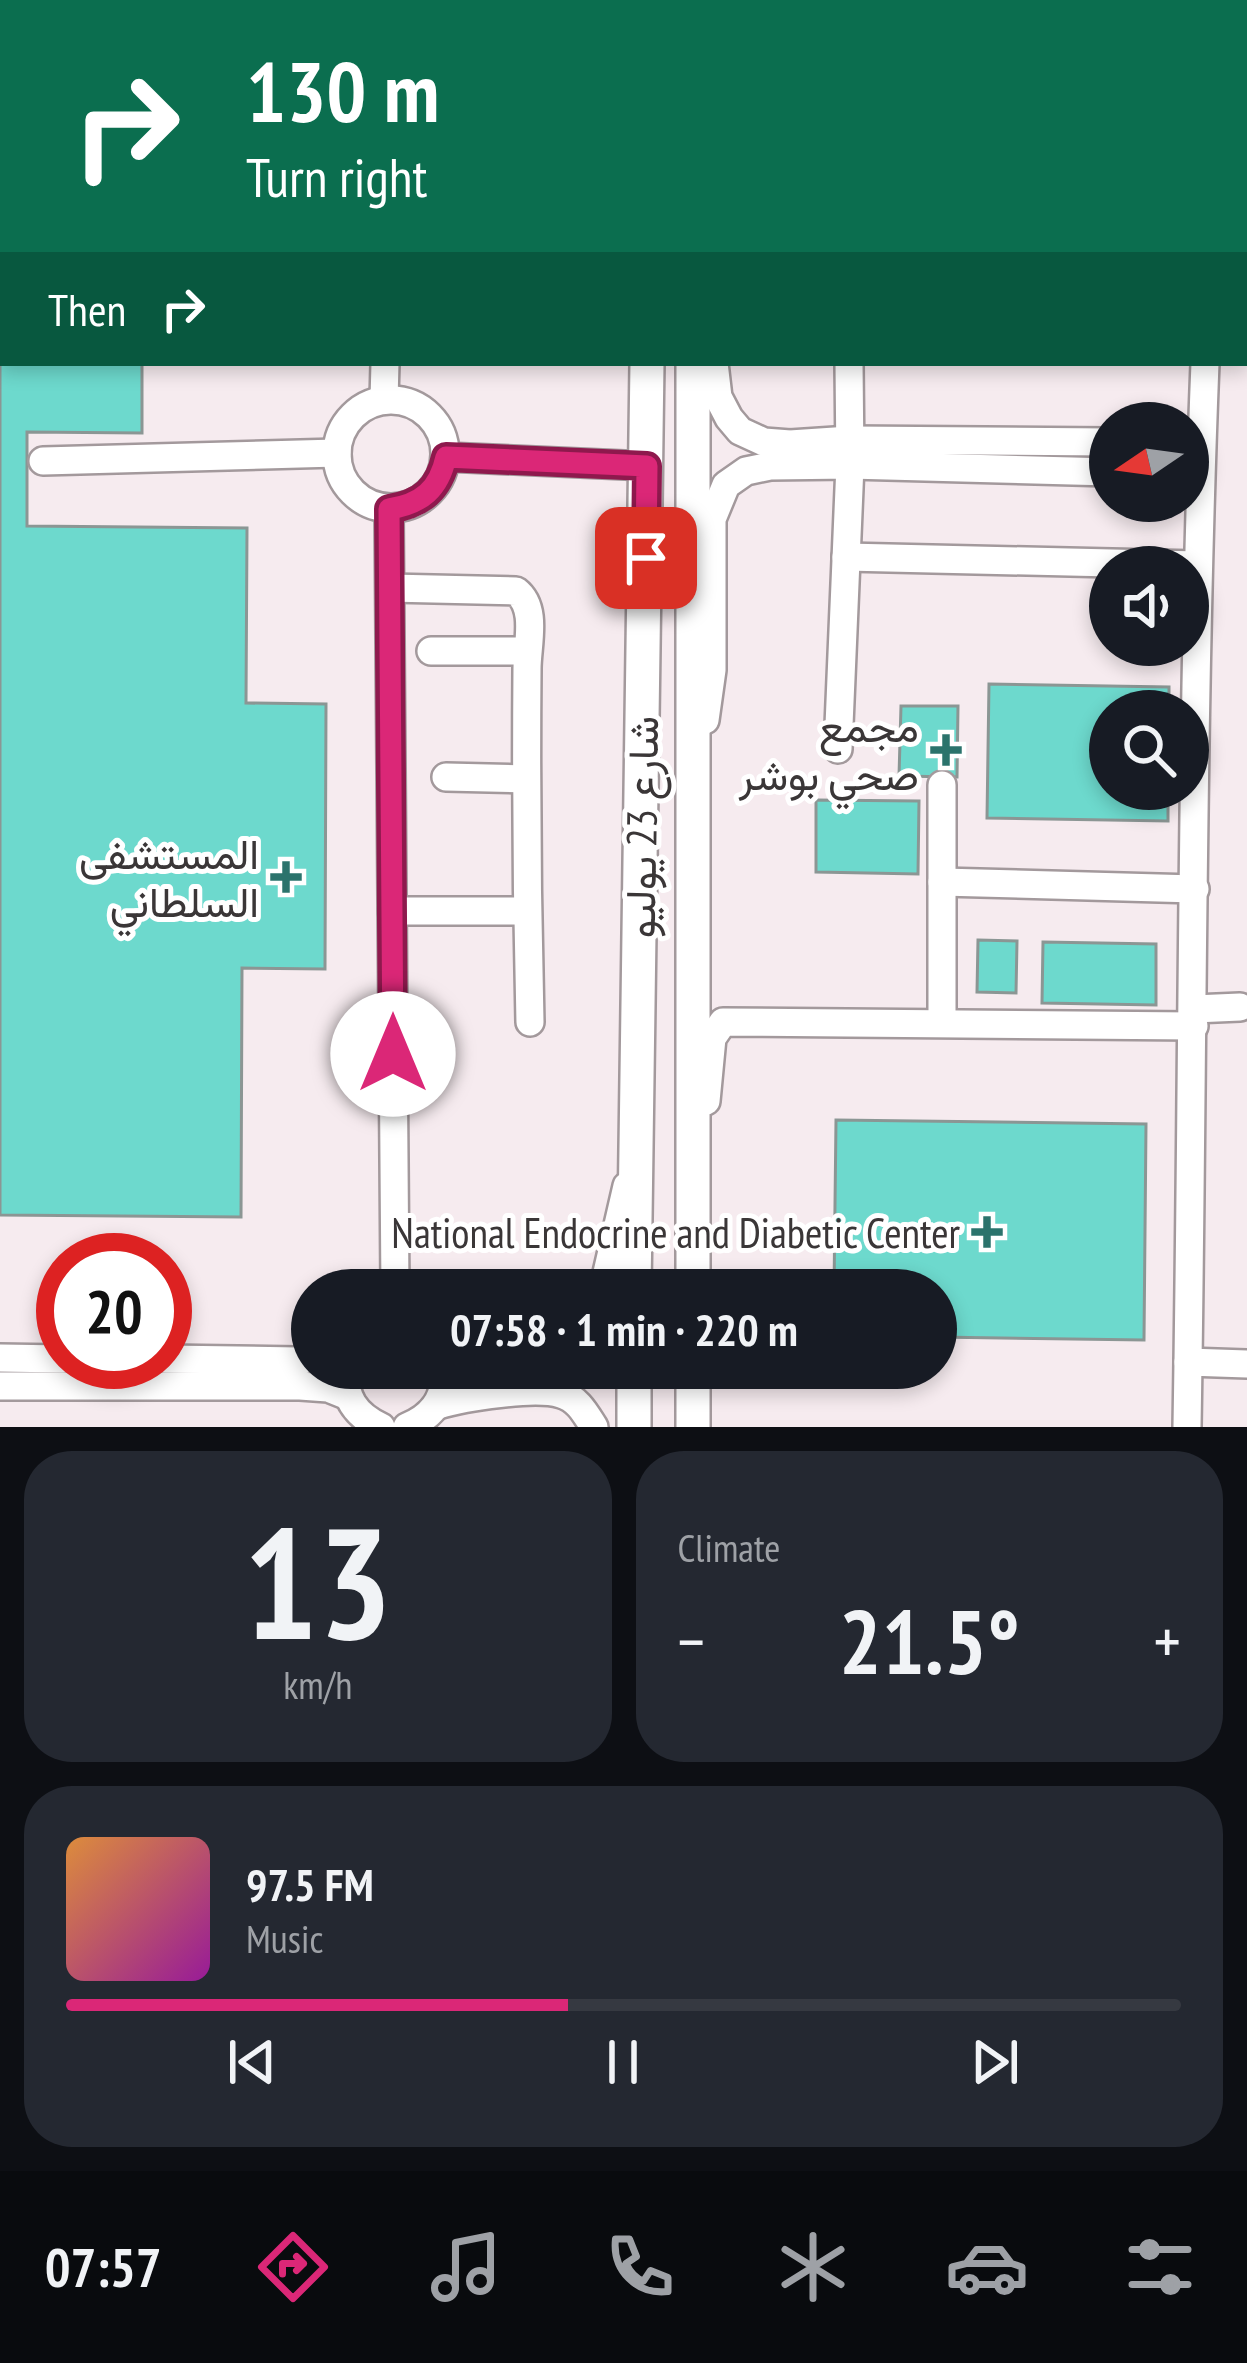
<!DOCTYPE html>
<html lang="en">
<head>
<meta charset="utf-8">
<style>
  body { margin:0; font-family:"PT Sans Narrow",Vazirmatn,sans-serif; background:#242831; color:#f1f3f6; height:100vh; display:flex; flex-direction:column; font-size:45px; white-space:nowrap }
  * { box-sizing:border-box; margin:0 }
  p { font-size:39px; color:#9ea1a6 }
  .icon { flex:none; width:66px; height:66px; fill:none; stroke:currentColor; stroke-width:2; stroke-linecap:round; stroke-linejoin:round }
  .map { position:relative; height:1427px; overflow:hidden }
  .drawer { display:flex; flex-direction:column; gap:24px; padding:24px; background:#0d0f14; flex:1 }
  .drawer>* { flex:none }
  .top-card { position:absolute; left:0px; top:0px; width:1248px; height:366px; box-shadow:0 6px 18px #0003; background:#0b6e4f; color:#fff; overflow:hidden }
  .needle { width:78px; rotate:257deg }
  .buttons { position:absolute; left:1089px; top:402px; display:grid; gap:24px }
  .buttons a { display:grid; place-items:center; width:120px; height:120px; border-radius:50%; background:#171b24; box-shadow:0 6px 18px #0003; font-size:60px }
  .speed { position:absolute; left:36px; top:1233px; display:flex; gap:24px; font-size:60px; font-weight:700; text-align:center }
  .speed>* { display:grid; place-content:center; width:156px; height:156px; border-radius:50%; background:#171b24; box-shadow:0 6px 18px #0003; line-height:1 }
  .speed .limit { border:18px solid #d22; background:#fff; color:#111 }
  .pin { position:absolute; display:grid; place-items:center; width:102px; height:102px; color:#fff; margin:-51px; border-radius:24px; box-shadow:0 6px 18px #0006 }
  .me { position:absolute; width:132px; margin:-66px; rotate:0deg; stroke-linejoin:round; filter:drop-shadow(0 0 9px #0008) }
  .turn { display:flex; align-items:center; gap:42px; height:252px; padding:0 48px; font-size:54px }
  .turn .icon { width:156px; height:156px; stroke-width:2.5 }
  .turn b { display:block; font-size:84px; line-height:102px }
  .then { display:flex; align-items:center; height:114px; padding:0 48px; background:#0003; gap:24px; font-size:45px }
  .big { font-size:90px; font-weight:700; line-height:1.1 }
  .drawer .tile { flex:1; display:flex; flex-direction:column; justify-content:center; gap:18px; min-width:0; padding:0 42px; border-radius:48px; background:#242831 }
  .drawer .dial { align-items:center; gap:0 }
  .dial b { font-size:156px; line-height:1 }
  .song { display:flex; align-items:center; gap:36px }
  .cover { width:144px; height:144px; border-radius:18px; background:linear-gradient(135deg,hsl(30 70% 55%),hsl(300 70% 35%)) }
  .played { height:12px; border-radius:6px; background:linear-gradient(90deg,#db2777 45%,#363941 45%) }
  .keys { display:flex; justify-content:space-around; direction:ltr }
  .heat { display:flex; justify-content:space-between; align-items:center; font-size:66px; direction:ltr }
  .drawer .tiles { flex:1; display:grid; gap:24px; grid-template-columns:1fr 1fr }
  .tile:last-child { grid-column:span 2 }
  .trip { position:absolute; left:291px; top:1269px; width:666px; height:120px; border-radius:60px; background:#171b24; box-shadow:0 6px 18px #0003; font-weight:700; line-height:120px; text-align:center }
  .dock { display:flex; height:192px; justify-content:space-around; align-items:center; background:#090b0e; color:#9ea1a6 }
  .dock .icon { width:84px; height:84px }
  .dock .current { color:#db2777 }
  .dock b { font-size:54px; color:#f1f3f6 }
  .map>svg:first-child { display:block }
  .building { fill:#6dd9cd; stroke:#8b9694; stroke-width:3 }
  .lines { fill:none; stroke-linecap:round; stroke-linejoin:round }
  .minor-casing { stroke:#a3999c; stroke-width:32 }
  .major-casing { stroke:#a3999c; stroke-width:38 }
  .minor { stroke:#fff; stroke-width:27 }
  .major { stroke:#fff; stroke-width:33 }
  .route-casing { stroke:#8e194d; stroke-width:30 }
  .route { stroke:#db2777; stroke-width:21 }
  .poi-dot { fill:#2b736c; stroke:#fff; stroke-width:4.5 }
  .labels { text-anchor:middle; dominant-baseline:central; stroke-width:10; stroke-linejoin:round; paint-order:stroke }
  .poi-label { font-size:42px; fill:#3a3637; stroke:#fff; text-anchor:end }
  .street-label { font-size:42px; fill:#3a3637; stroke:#fff }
</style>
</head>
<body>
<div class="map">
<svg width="1247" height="1427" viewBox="0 0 1247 1427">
  <rect width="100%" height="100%" fill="#f6ebef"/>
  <g class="building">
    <rect x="908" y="0" width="266" height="3"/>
    <path d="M0 326H3V363H142V433L27 432V526L247 528 246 703 326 704 325 969 242 968 241 1217 0 1215Z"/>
    <path d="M989 684 1169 687V711H1110V789H1168V821L987 818Z"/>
    <path d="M901 706H958L957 777 899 776Z"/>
    <path d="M816 800 919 801 918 874 816 872Z"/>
    <path d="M978 940 1017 941 1016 993 977 992Z"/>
    <path d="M1043 942 1156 944V1005L1042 1003Z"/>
    <path d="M836 1120 1146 1124 1144 1340 936 1337V1290H834Z"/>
  </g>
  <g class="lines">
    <defs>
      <g id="minor">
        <path d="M356 0 360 3"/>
        <path d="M1237 3V0"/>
        <path d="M0 191H3"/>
        <path d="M1245 194 1247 192"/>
        <path d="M714 363 718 397 729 418 740 431 764 442 790 444 850 440 1110 442"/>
        <circle cx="391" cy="454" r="54"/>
        <path d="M384 400 385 363"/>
        <path d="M446 457 647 466"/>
        <path d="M43 461 337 453"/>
        <path d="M389 509 395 1290"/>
        <path d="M846 557 1198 565"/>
        <path d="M390 588 516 591C538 608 527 644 527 669 526 787 527 905 530 1022"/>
        <path d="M431 651H527"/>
        <path d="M705 720 712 670V519L726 485 746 471 770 466 850 465 1110 472"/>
        <path d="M838 749 850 465 849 363"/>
        <path d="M446 777 526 779"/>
        <path d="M942 785V1023"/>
        <path d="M942 882 1195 889"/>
        <path d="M392 911H527"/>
        <path d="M1194 1009 1240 1007"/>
        <path d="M706 1101 712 1038 723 1022 1194 1026"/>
        <path d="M603 1290 627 1186"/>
        <path d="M0 1358 63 1359"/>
        <path d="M165 1359 298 1361 312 1358"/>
        <path d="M1188 1362 1247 1364"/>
        <path d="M346 1368C343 1397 355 1415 381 1427"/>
        <path d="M0 1386H300L328 1388 348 1396"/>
        <path d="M438 1405C464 1397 535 1386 561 1394 578 1399 585 1413 594 1427"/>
        <path d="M407 1427C433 1416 448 1397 443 1368"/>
        <path d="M1187 1427C1193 1072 1191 717 1205 363"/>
      </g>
      <g id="major">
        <path d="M647 3V0"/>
        <path d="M695 3V0"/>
        <path d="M634 1290 647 363"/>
        <path d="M693 1290V363"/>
        <path d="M634 1368V1427"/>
        <path d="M693 1368V1427"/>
      </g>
    </defs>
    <use href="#minor" class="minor-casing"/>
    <use href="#major" class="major-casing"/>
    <use href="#minor" class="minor"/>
    <use href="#major" class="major"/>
  </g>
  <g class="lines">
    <defs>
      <path id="route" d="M393 1054 389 509C422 504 439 489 446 457L647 466 646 558"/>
    </defs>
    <use href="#route" class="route-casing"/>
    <use href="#route" class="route"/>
  </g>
  <g class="poi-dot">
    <path d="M940 732h12v12h12v12h-12v12h-12v-12h-12v-12h12z"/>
    <path d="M280 859h12v12h12v12h-12v12h-12v-12h-12v-12h12z"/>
    <path d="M981 1214h12v12h12v12h-12v12h-12v-12h-12v-12h12z"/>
  </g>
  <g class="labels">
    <g class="poi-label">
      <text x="919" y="726">مجمع<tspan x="919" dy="48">صحي بوشر</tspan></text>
      <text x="259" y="853">المستشفى<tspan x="259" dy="48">السلطاني</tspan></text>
      <text x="960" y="1232">National Endocrine and Diabetic Center</text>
    </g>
    <g class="street-label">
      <text transform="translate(641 827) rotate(-89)">شارع 23 يوليو</text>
    </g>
  </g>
</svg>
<div class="buttons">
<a><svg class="needle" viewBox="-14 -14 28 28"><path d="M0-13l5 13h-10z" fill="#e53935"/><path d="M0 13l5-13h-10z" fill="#9ea1a6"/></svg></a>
<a><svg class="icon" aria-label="sound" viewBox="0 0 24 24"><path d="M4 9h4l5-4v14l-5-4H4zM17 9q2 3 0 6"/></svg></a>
<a><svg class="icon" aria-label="search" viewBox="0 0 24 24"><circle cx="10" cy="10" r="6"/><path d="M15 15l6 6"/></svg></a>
</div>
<div class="speed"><div class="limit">20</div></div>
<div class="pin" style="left:646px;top:558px;background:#d93025"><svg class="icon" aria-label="arrive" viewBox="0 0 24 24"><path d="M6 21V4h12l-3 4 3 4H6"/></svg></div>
<svg class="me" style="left:393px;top:1054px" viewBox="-20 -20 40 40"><circle r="19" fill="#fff"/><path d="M0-13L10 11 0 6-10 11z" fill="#db2777"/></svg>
<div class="trip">07:58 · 1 min · 220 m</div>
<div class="top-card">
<div class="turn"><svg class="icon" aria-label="right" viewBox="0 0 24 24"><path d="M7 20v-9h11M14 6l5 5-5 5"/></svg><div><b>130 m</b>Turn right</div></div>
<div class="then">Then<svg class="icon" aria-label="right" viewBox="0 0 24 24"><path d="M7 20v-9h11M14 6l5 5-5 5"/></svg></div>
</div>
</div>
<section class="drawer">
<div class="tiles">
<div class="tile dial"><b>13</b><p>km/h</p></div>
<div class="tile"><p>Climate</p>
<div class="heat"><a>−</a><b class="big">21.5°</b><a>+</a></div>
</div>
<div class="tile">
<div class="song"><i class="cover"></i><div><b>97.5 FM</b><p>Music</p></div></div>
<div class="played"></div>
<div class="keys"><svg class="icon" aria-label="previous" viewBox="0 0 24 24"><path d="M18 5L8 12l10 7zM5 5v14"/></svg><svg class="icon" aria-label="pause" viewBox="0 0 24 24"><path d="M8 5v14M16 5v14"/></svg><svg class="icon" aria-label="next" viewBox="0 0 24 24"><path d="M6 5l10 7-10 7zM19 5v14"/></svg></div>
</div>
</div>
</section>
<nav class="dock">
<b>07:57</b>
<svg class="icon current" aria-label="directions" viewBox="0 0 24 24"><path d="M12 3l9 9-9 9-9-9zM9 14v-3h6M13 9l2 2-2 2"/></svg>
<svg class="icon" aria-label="music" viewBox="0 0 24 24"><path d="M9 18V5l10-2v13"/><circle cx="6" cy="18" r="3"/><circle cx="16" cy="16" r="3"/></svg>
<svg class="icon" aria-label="phone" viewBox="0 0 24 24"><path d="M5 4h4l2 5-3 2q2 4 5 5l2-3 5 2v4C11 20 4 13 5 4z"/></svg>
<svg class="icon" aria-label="climate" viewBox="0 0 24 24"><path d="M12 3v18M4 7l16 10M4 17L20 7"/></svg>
<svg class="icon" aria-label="car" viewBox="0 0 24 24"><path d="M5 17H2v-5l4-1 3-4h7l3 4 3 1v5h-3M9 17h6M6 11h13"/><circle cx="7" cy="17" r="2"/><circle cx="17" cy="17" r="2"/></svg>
<svg class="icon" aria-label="filters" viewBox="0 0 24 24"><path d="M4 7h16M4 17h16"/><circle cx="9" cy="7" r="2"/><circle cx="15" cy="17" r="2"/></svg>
</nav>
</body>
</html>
